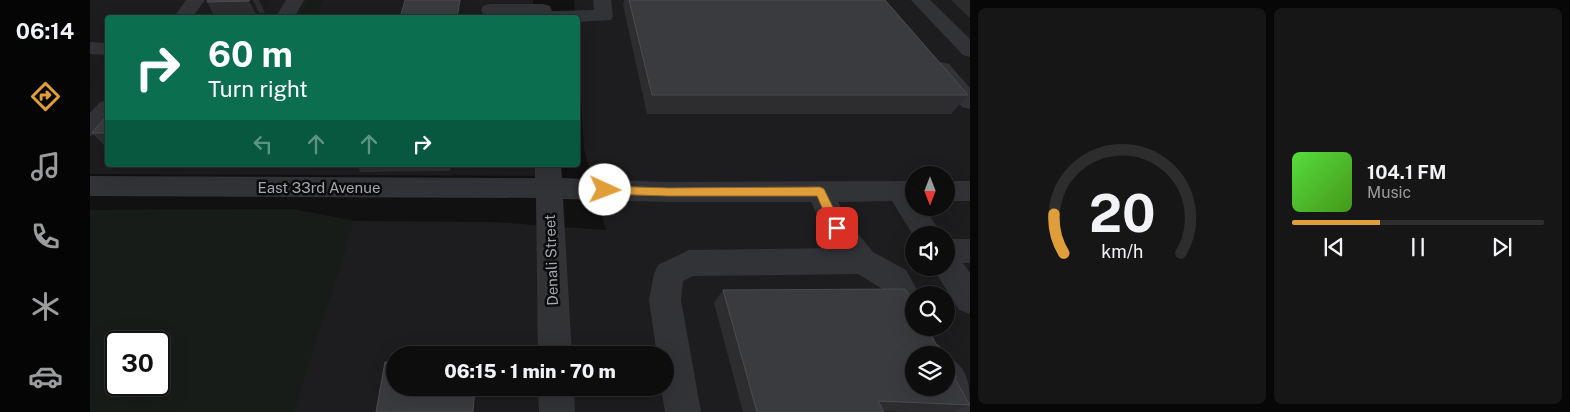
<!DOCTYPE html>
<html lang="en">
<head>
<meta charset="utf-8">
<style>
  body { margin:0; font-family:"Public Sans",sans-serif; background:#161617; color:#f1f3f6; height:100vh; display:flex; flex-direction:column; font-size:19px; white-space:nowrap }
  * { box-sizing:border-box; margin:0 }
  p { font-size:16px; color:#9a9c9e }
  .icon { flex:none; width:28px; height:28px; fill:none; stroke:currentColor; stroke-width:2; stroke-linecap:round; stroke-linejoin:round }
  .map { position:relative; flex:1; overflow:hidden }
  .panel { display:flex; flex-direction:column; gap:8px; padding:8px; background:#070708; width:600px }
  .panel>* { flex:none }
  .top-card { position:absolute; left:15px; top:15px; width:475px; height:152px; border-radius:5px; box-shadow:0 5px 20px #0002,0 0 0 1px #2d2d2e; background:#0b6e4f; color:#fff; overflow:hidden }
  .needle { width:32px; rotate:180deg }
  .fabs { position:absolute; left:815px; top:166px; display:grid; gap:10px }
  .fabs a { display:grid; place-items:center; width:50px; height:50px; border-radius:50%; background:#0d0d0e; box-shadow:0 5px 20px #0002,0 0 0 1px #2d2d2e; font-size:25px }
  .speed { position:absolute; left:15px; top:331px; display:flex; gap:10px; font-size:25px; font-weight:700; text-align:center }
  .speed>* { display:grid; place-content:center; width:65px; height:65px; border-radius:50%; background:#0d0d0e; box-shadow:0 5px 20px #0002,0 0 0 1px #2d2d2e; line-height:1 }
  .speed .limit { border:2px solid #111; border-radius:8px; background:#fff; color:#111 }
  .pin { position:absolute; display:grid; place-items:center; width:42px; height:42px; color:#fff; margin:-21px; border-radius:10px; box-shadow:0 2px 8px #0006 }
  .me { position:absolute; width:55px; margin:-28px; rotate:92deg; stroke-linejoin:round; filter:drop-shadow(0 0 4px #0008) }
  .turn { display:flex; align-items:center; gap:18px; height:105px; padding:0 20px; font-size:22px }
  .turn .icon { width:65px; height:65px; stroke-width:2.5 }
  .turn b { display:block; font-size:35px; line-height:42px }
  .lanes { display:flex; align-items:center; height:48px; padding:0 20px; background:#0003; justify-content:center; gap:25px; direction:ltr }
  .lanes .off { opacity:.35 }
  .panel .card { flex:1; display:flex; flex-direction:column; justify-content:center; gap:8px; min-width:0; padding:0 18px; border-radius:8px; background:#161617 }
  .panel .dial { align-items:center; gap:0 }
  .dial svg { height:130px; overflow:visible; fill:none; stroke:#2d2d2e; stroke-width:7; stroke-linecap:round; text-anchor:middle }
  .dial text { fill:#f1f3f6; stroke:none }
  .song { display:flex; align-items:center; gap:15px }
  .cover { width:60px; height:60px; border-radius:8px; background:linear-gradient(135deg,hsl(110 70% 55%),hsl(100 70% 35%)) }
  .played { height:5px; border-radius:2px; background:linear-gradient(90deg,#e09e3b 35%,#2d2d2e 35%) }
  .keys { display:flex; justify-content:space-around; direction:ltr }
  .panel .tiles { flex:1; display:grid; gap:8px; grid-template-columns:repeat(2,1fr) }
  .trip { position:absolute; left:296px; top:346px; width:288px; height:50px; border-radius:25px; background:#0d0d0e; box-shadow:0 5px 20px #0002,0 0 0 1px #2d2d2e; font-weight:800; line-height:50px; text-align:center }
  main { display:flex; flex:1; min-height:0 }
  .tabs { display:flex; flex-direction:column; width:90px; justify-content:space-around; align-items:center; background:#050506; color:#9a9c9e }
  .tabs .icon { width:35px; height:35px }
  .tabs .current { color:#e09e3b }
  .tabs b { font-size:22px; color:#f1f3f6 }
  .map>svg:first-child { display:block }
  .built { fill:#1d1d1f; fill-rule:evenodd }
  .green { fill:#181c18; fill-rule:evenodd }
  .lines { fill:none; stroke-linecap:round; stroke-linejoin:round }
  .minor { fill:#323337; fill-rule:evenodd }
  .wall { fill:#2d2d30 }
  .shaded-wall { fill:#1c1c1e }
  .building { fill:#3a3b3e; stroke:#4a4c50 }
  .route { fill:#e09e3b; stroke:#926726 }
  .labels { text-anchor:middle; dominant-baseline:central; stroke-width:5; stroke-linejoin:round; paint-order:stroke }
  .street-label { font-size:15px; fill:#a3a9b2; stroke:#0c0c0d }
</style>
</head>
<body>
<main>
<nav class="tabs">
<b>06:14</b>
<svg class="icon current" aria-label="directions" viewBox="0 0 24 24"><path d="M12 3l9 9-9 9-9-9zM9 14v-3h6M13 9l2 2-2 2"/></svg>
<svg class="icon" aria-label="music" viewBox="0 0 24 24"><path d="M9 18V5l10-2v13"/><circle cx="6" cy="18" r="3"/><circle cx="16" cy="16" r="3"/></svg>
<svg class="icon" aria-label="phone" viewBox="0 0 24 24"><path d="M5 4h4l2 5-3 2q2 4 5 5l2-3 5 2v4C11 20 4 13 5 4z"/></svg>
<svg class="icon" aria-label="climate" viewBox="0 0 24 24"><path d="M12 3v18M4 7l16 10M4 17L20 7"/></svg>
<svg class="icon" aria-label="car" viewBox="0 0 24 24"><path d="M5 17H2v-5l4-1 3-4h7l3 4 3 1v5h-3M9 17h6M6 11h13"/><circle cx="7" cy="17" r="2"/><circle cx="17" cy="17" r="2"/></svg>
</nav>
<div class="map">
<svg width="880" height="412" viewBox="0 0 880 412">
  <rect width="100%" height="100%" fill="#111112"/>
  <g class="built">
    <path d="M0 0H443L444 18H18V165H449L450 176 0 174Z"/>
    <path d="M484 0H880V412H0V210L202 209 264 221 403 222 516 230 494 149 488 50V18L485 17ZM824 175H856V208H824ZM824 235H856V268H824ZM824 295H856V328H824ZM26 342H69V385H26ZM305 355H575V388H305ZM824 355H856V388H824Z"/>
  </g>
  <g class="green">
    <path d="M218 0H233L228 8 232 15 230 17H208Z"/>
    <path d="M202 209 264 221 204 412H0V210ZM26 342H69V385H26Z"/>
  </g>
  <g class="lines">
    <g class="minor">
      <path d="M96 0H115L102 18H83Z"/>
      <path d="M196 0H214L204 18H185Z"/>
      <path d="M503 0H521L523 16 521 20 488 22V18L400 16 393 14 391 10 393 6 400 4H453L460 6 462 11 504 10Z"/>
      <path d="M821 0H840L880 39V57L873 55Z"/>
      <path d="M0 42 18 43V55L0 54Z"/>
      <path d="M851 62 859 64 880 88V109L872 107 840 69 843 64Z"/>
      <path d="M18 100C18 117 20 130 0 136V113L10 102Z"/>
      <path d="M445 165H471L472 178 577 182 824 181V208H835L852 235H824V237L802 201 748 202 757 220 783 252 816 270 830 295H824V328H828L824 329 813 325 794 290 768 274 603 276 593 281 591 300 611 412H575L571 388H575V355H567L559 300 564 274 568 265 599 250 746 248 737 236 721 202H577L473 199 482 355H448L446 198 0 196V176L445 178Z"/>
      <rect x="856" y="181" width="24" height="20"/>
      <path d="M856 239H880V263H873L880 273V314L869 310 843 268H856Z"/>
      <path d="M856 356C880 367 880 387 880 412H858L845 388H856Z"/>
      <path d="M448 388H484L485 412H449Z"/>
    </g>
  </g>
  <g class="wall">
    <path d="M118 0H182L175 13H169L167 16 125 17 117 2Z"/>
    <path d="M534 0H795L878 95 861 114H557L533 5Z"/>
    <path d="M861 0H880V18Z"/>
    <path d="M18 114V149L2 133Z"/>
    <path d="M268 165H361L360 171 270 172Z"/>
    <path d="M633 290 865 379 880 405 862 412H818L793 411 794 412H653L624 303Z"/>
  </g>
  <g class="shaded-wall">
    <path d="M160 0H163L169 13 167 16 159 1Z"/>
    <path d="M169 0H182L175 13Z"/>
    <path d="M370 0H375L372 18H367Z"/>
    <path d="M0 56 14 73 0 89Z"/>
    <path d="M385 388H388L386 412H383Z"/>
  </g>
  <g class="building">
    <path d="M118 0H160L159 1 117 2Z"/>
    <path d="M315 0H370L367 18H310Z"/>
    <path d="M539 0H795L878 95H562Z"/>
    <path d="M18 114V133H2Z"/>
    <path d="M815 289 824 303V328H838L846 344 849 346 855 355H824V388H856V358L866 376 865 379 880 405 788 401 794 412H667L633 290Z"/>
    <path d="M295 362H305V388H385L383 412H286Z"/>
  </g>
  <path class="route" d="M515 186 578 188 730 187 734 189 753 228 751 232H743L727 196H578L515 194 509 190Z"/>
  <g class="labels">
    <g class="street-label">
      <text x="229" y="187">East 33rd Avenue</text>
      <text transform="translate(461 260) rotate(-92)">Denali Street</text>
    </g>
  </g>
</svg>
<div class="fabs">
<a><svg class="needle" viewBox="-14 -14 28 28"><path d="M0-13l5 13h-10z" fill="#e53935"/><path d="M0 13l5-13h-10z" fill="#9a9c9e"/></svg></a>
<a><svg class="icon" aria-label="sound" viewBox="0 0 24 24"><path d="M4 9h4l5-4v14l-5-4H4zM17 9q2 3 0 6"/></svg></a>
<a><svg class="icon" aria-label="search" viewBox="0 0 24 24"><circle cx="10" cy="10" r="6"/><path d="M15 15l6 6"/></svg></a>
<a><svg class="icon" aria-label="layers" viewBox="0 0 24 24"><path d="M12 4l9 5-9 5-9-5zM3 14l9 5 9-5"/></svg></a>
</div>
<div class="speed"><div class="limit">30</div></div>
<div class="pin" style="left:747px;top:228px;background:#d93025"><svg class="icon" aria-label="arrive" viewBox="0 0 24 24"><path d="M6 21V4h12l-3 4 3 4H6"/></svg></div>
<svg class="me" style="left:515px;top:190px" viewBox="-20 -20 40 40"><circle r="19" fill="#fff"/><path d="M0-13L10 11 0 6-10 11z" fill="#e09e3b"/></svg>
<div class="trip">06:15 · 1 min · 70 m</div>
<div class="top-card">
<div class="turn"><svg class="icon" aria-label="right" viewBox="0 0 24 24"><path d="M7 20v-9h11M14 6l5 5-5 5"/></svg><div><b>60 m</b>Turn right</div></div>
<div class="lanes"><svg class="icon off" aria-label="left" viewBox="0 0 24 24"><path d="M17 20v-9H6M10 6l-5 5 5 5"/></svg><svg class="icon off" aria-label="ahead" viewBox="0 0 24 24"><path d="M12 20V5M6 11l6-6 6 6"/></svg><svg class="icon off" aria-label="ahead" viewBox="0 0 24 24"><path d="M12 20V5M6 11l6-6 6 6"/></svg><svg class="icon" aria-label="right" viewBox="0 0 24 24"><path d="M7 20v-9h11M14 6l5 5-5 5"/></svg></div>
</div>
</div>
<section class="panel">
<div class="tiles">
<div class="card dial"><svg viewBox="0 0 100 80">
<path d="M14 69A42 42 0 1 1 86 69"/>
<path d="M14 69A42 42 0 0 1 8 45" stroke="#e09e3b"/>
<text x="50" y="56" font-size="32" font-weight="700">20</text>
<text x="50" y="72" font-size="11">km/h</text>
</svg></div>
<div class="card">
<div class="song"><i class="cover"></i><div><b>104.1 FM</b><p>Music</p></div></div>
<div class="played"></div>
<div class="keys"><svg class="icon" aria-label="previous" viewBox="0 0 24 24"><path d="M18 5L8 12l10 7zM5 5v14"/></svg><svg class="icon" aria-label="pause" viewBox="0 0 24 24"><path d="M8 5v14M16 5v14"/></svg><svg class="icon" aria-label="next" viewBox="0 0 24 24"><path d="M6 5l10 7-10 7zM19 5v14"/></svg></div>
</div>
</div>
</section>
</main>
</body>
</html>
